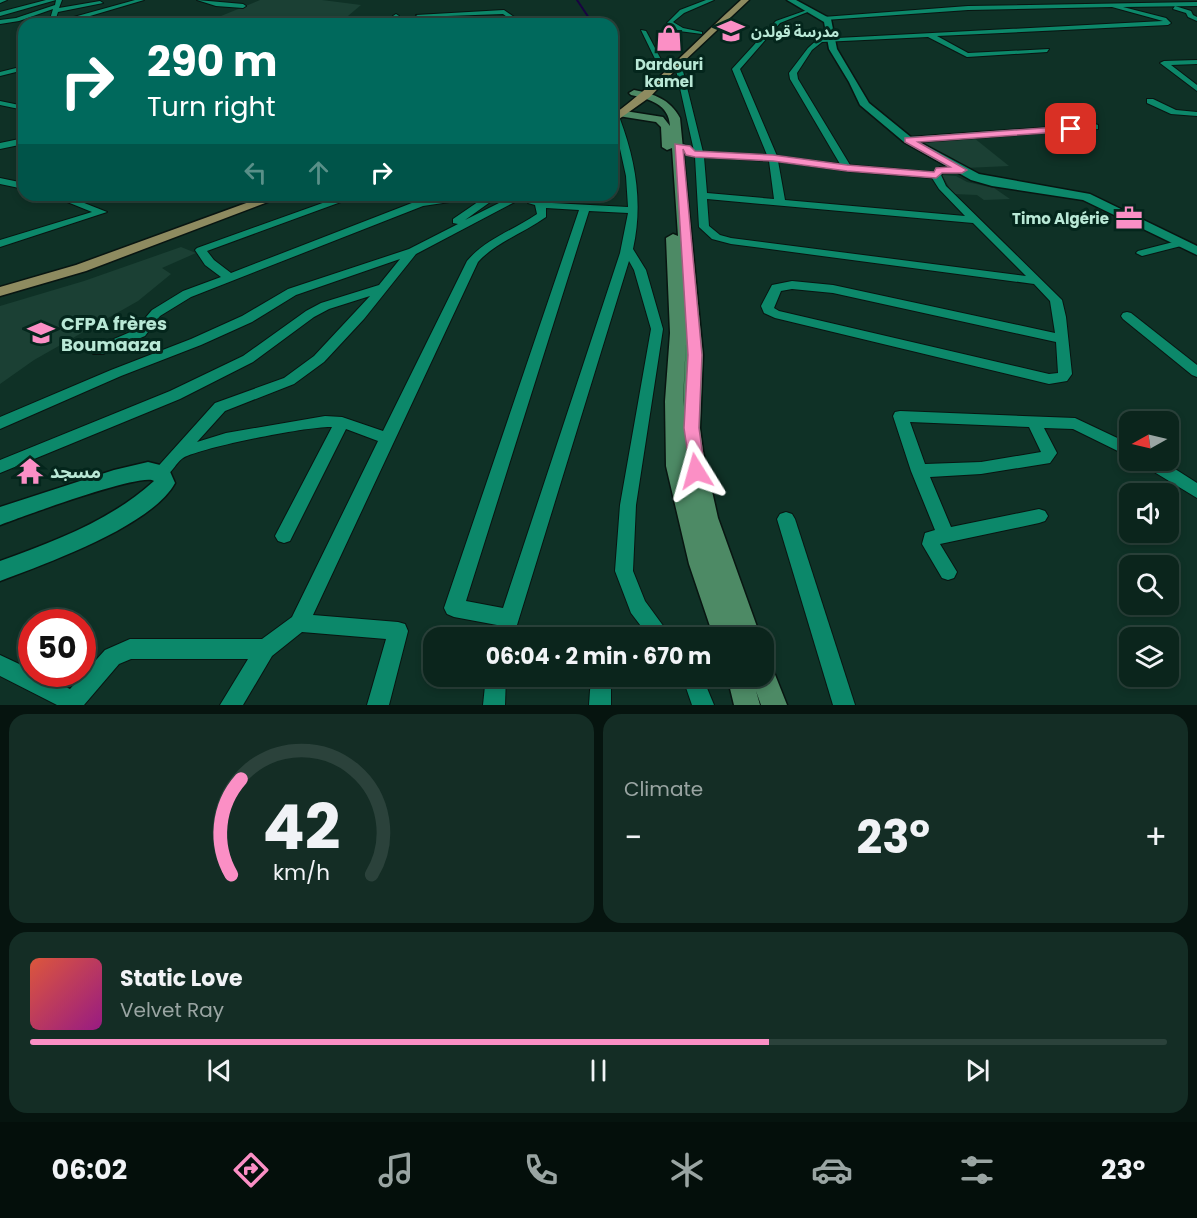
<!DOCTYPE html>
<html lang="en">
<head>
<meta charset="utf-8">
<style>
  body { margin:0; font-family:Poppins,"Noto Sans Arabic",sans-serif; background:#142d25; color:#f1f3f6; height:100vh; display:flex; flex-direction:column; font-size:22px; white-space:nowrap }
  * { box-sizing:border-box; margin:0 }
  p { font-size:20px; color:#9aa5a3 }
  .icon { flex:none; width:33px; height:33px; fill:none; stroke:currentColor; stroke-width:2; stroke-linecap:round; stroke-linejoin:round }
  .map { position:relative; height:705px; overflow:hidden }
  .drawer { display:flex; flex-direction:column; gap:9px; padding:9px; background:#06140f; flex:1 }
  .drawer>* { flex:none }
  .hud { position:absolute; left:18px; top:18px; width:600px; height:183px; border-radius:18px; box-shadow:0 3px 9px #0003,0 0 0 2px #2b423b; background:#00695c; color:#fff; overflow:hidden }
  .needle { width:39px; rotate:262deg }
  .buttons { position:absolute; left:1119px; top:411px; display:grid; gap:12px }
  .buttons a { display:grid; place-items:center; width:60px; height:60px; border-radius:12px; background:#0b251c; box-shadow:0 3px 9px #0003,0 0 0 2px #2b423b; font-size:30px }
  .speed { position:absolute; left:18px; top:609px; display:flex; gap:12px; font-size:30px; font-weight:700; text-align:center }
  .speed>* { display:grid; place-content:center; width:78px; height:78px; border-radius:50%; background:#0b251c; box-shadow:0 3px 9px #0003,0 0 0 2px #2b423b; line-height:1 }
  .speed .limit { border:9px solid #d22; background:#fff; color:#111 }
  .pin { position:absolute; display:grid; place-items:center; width:51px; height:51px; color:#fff; margin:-26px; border-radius:12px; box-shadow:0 3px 9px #0006 }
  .me { position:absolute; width:66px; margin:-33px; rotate:352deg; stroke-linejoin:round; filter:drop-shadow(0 0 4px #0008) }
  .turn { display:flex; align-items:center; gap:21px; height:126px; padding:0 30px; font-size:27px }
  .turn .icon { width:78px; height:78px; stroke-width:2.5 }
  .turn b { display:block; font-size:42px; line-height:51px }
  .lanes { display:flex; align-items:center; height:57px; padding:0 30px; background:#0003; justify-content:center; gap:30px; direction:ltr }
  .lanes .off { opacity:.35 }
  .big { font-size:45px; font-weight:700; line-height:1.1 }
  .drawer .widget { flex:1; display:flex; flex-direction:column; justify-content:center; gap:9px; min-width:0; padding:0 21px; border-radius:18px; background:#142d25 }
  .drawer .dial { align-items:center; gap:0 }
  .dial svg { height:156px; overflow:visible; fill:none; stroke:#2b423b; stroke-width:7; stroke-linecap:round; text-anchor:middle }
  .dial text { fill:#f1f3f6; stroke:none }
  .song { display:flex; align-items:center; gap:18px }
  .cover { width:72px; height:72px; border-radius:9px; background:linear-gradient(135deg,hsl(10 70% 55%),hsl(310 70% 35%)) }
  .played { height:6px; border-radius:3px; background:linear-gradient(90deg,#fb8fc5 65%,#2b423b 65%) }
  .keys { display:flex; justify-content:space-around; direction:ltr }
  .heat { display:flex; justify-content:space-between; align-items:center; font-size:33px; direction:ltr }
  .drawer .tiles { flex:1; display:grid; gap:9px; grid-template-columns:1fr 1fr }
  .widget:last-child { grid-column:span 2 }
  .trip { position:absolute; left:423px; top:627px; width:351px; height:60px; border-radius:18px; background:#0b251c; box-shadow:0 3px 9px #0003,0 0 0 2px #2b423b; font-weight:700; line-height:60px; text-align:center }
  .tabs { display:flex; height:96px; justify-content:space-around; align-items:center; background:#040f0b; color:#9aa5a3 }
  .tabs .icon { width:42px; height:42px }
  .tabs .current { color:#fb8fc5 }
  .tabs b { font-size:27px; color:#f1f3f6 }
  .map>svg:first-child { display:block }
  .built { fill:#1b4034 }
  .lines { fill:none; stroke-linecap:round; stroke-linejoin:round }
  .stream { stroke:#190442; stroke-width:2 }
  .minor-casing { stroke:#081511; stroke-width:2 }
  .tertiary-casing { stroke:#081511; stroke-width:3 }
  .secondary-casing { stroke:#081511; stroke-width:3 }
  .primary-casing { stroke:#081511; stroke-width:3 }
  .minor { fill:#0c886a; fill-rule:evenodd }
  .tertiary { fill:#0c886a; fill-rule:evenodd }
  .secondary { fill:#4d8a65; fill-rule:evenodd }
  .primary { fill:#8e8b60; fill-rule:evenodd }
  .route { fill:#fb8fc5; stroke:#a35d80; stroke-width:1.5 }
  .labels { text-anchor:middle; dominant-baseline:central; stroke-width:6; stroke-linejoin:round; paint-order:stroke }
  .far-poi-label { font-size:15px; font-weight:bold; fill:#b9e8d6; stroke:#04261c; text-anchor:start }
  .poi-label { font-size:18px; font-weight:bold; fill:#b9e8d6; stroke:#04261c; text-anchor:start }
</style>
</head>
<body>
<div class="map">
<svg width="1197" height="705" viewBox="0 0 1197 705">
  <rect width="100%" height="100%" fill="#0f3126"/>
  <g class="built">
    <path d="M260 0H322L361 5 342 21 392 16 391 24H332L337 21 221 16Z"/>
    <path d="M974 138 1009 166 965 168 921 146 919 142Z"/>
    <path d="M942 175 956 176 967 182 994 188 1010 199 984 200 977 195 953 194Z"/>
    <path d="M181 247 196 253 162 268 171 274 138 301 34 360 0 384V306L84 281Z"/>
  </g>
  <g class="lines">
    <path class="stream" d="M577 0 593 24"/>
    <defs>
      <g id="minor">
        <path d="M0 0H7L0 3Z"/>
        <path d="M46 0H56L0 16V12Z"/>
        <path d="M56 0H62L59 8 100 1 103 3 58 12 56 18 63 20 135 0H144L63 24 50 19 53 9 19 21 0 24V20L16 18 55 5Z"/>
        <path d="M197 0 243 4 246 6 243 8 216 6Z"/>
        <path d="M706 0H714L684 13 673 22 683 28 702 32V34L679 31 667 23 680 10Z"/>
        <path d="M1197 2V6L1123 7 1166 18 1171 23 1168 25 937 36 968 53 1049 49 1047 52 967 57 928 37 822 42 812 50 797 73 798 79 850 165 933 172 940 167 965 168V172L943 173 941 175 946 186 1062 300 1066 317 1072 374 1067 381 1049 384 775 318 764 313 761 306 772 285 792 281 833 285 1055 333 1050 301 1034 284 731 244 712 239 699 227 695 157C689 155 678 150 674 146 681 140 688 146 694 151L674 61 681 63 703 152 767 155 732 69 776 21 810 9V11L780 23 740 69 777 156 840 164 790 79 789 73 808 48 818 39 1163 21 1112 7 968 10 825 20 823 17 968 6ZM704 157 769 161 774 199 707 193ZM778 161 847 171 932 178 939 189 965 216 785 200ZM707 199 973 223 1026 276 731 238 720 235 709 226ZM792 289 833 293 1056 342 1058 373 1049 374 779 311 774 308 781 291Z"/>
        <path d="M1175 6 1191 11 1193 15 1197 17V21L1188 17 1186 13 1173 9Z"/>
        <path d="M504 10 524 24H517L503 14 419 17 416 15Z"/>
        <path d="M396 14 399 16 397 24H391L393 16Z"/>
        <path d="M328 20 330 21 332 24H326L325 22Z"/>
        <path d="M641 30 646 31 666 69 659 67Z"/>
        <path d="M1197 60V64L1171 65 1197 85V91L1160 63 1164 61Z"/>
        <path d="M24 66V70L0 76V72Z"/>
        <path d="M1147 99H1153L1176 110 1197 112V116L1171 114 1147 103Z"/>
        <path d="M0 101 24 106V110L0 105Z"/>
        <path d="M613 117 620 119C636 162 643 204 633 249L646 270 663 329 636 505 633 571 645 601 672 638H650L631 613 615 571 620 505 651 329 634 270 629 261 513 638H493L497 625 454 617 447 614 444 608 579 210 546 208V217C524 233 496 242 478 262L313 615 398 622 405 624 408 631 389 705H367L386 639 302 632 272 656 243 705H220L248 659H131L119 664 84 705H57L0 676V655L32 670V674H38L70 689 105 650 130 639H262L292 617 378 441 346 429 290 541 284 543 278 541 275 536 332 427C309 426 203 447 183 458 173 465 170 481 155 476L153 472 215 403 284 378 314 356 370 296 329 309 314 317 253 362 180 399 0 473V460L170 391 243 356 306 311 321 303 379 285 400 259 296 295 252 322 201 345 121 376 0 429V417L111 370 191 339 242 316 288 289 409 249 458 224 453 223V219L488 195H500L465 220 515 195H528L416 254 364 319 324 362 294 384 225 411 197 442 226 433 325 416 342 417 383 431 467 261C485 239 514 230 537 214L535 205 528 203V199L552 203 628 207 626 176ZM589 211 628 213 620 253 503 608 466 601Z"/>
        <path d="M1095 124 1098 125V129L908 143 904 140 908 137Z"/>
        <path d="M24 138V144L0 149V143Z"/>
        <path d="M0 178 24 183V189L0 184Z"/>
        <path d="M50 195H64L107 212 0 247V240L92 212Z"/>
        <path d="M345 195H360L207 251 214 260 231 273 417 201 455 195H481L476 198 423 206 191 297 160 316 145 336 103 354H93L91 351 93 348 135 330 152 310 183 291 221 277 205 265 195 250 197 248Z"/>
        <path d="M1181 240 1185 241V245L1142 256 1136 253 1138 251Z"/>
        <path d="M1127 312 1131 313 1197 365V377L1192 375 1123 319 1121 316 1123 313Z"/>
        <path d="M900 411 1075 418 1130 444V457L1073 429 1044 428 1057 453 1050 463 981 474 930 477 951 527 1039 509 1045 511 1048 516 1045 521 1039 523 940 544 957 572 954 578 948 580 942 578 922 544 925 533 935 530 911 471 893 416 895 412ZM910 422 1029 427 1041 452 981 462 925 464Z"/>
        <path d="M1139 460H1161L1197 483V498L1141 464Z"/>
        <path d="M786 512 792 514 795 519 855 705H833L777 519 780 514Z"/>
        <path d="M486 676H506L505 705H483Z"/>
        <path d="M591 676H611V705H589Z"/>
        <path d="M682 676H702L714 705H692Z"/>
      </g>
      <g id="tertiary">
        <path d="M787 0H796L831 19 837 49 869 103 912 138 979 174 1090 194 1197 246V255L1083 200 992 186 971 180 904 142 860 105 849 82 829 49 824 22Z"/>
        <path d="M148 462 168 467 175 483C152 526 45 564 0 581V561C55 541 110 521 154 481 143 472 21 517 0 525V507L114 470Z"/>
      </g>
      <g id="secondary">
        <path d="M634 90C654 94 670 99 680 118L703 355 700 428 703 451 718 518 761 638H714L689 564 666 466 665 401 670 333 666 238 673 234 678 236 672 148 667 150 662 147 661 127 656 122 612 115V109L663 117 670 126C669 104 649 99 631 95L629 93ZM686 340 683 407V401Z"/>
        <path d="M764 664 772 667 787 705H761L756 691 760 705H734L727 676H764Z"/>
      </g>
      <g id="primary">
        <path d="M741 0H749L680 65 650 97 612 124V116C658 82 698 39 741 0Z"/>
        <path d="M268 195H286L86 271 0 296V287L76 265Z"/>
      </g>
    </defs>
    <use href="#minor" class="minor-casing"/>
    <use href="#tertiary" class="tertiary-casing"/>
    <use href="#secondary" class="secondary-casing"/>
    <use href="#primary" class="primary-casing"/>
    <use href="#minor" class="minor"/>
    <use href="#tertiary" class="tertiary"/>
    <use href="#secondary" class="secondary"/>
    <use href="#primary" class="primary"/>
  </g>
  <path class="route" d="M1071 126 1074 127V131L918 142 967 170 962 173H942L936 178 847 171 773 161 695 157 686 155 683 149 702 355 699 428 705 471 702 475 696 477 691 475 684 428 688 355 675 144 690 146 695 151 773 155 847 165 934 172 936 168 950 167 905 142V138Z"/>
  <defs>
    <symbol id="school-bare" viewBox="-9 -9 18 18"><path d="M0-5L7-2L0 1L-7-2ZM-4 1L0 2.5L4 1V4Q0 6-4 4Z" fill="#fb8fc5" stroke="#04261c" stroke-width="2.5" paint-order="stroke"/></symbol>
    <symbol id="shop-bare" viewBox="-9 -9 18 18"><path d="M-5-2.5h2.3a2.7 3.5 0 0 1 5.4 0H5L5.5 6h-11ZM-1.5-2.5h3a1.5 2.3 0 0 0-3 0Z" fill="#fb8fc5" stroke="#04261c" stroke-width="2.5" paint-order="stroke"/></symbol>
    <symbol id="office-bare" viewBox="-9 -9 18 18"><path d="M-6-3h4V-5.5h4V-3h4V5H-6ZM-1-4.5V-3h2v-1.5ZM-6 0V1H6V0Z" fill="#fb8fc5" stroke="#04261c" stroke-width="2.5" paint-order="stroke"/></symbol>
    <symbol id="university-bare" viewBox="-9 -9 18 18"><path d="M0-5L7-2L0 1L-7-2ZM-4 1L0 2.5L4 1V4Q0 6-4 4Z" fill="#fb8fc5" stroke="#04261c" stroke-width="2.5" paint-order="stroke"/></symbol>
    <symbol id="temple-bare" viewBox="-9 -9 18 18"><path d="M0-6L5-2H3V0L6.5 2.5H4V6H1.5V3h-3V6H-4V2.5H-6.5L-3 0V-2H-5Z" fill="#fb8fc5" stroke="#04261c" stroke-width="2.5" paint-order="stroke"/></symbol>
  </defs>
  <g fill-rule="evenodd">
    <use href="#school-bare" x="712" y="12" width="38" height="38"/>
    <use href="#shop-bare" x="650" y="19" width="38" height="38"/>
    <use href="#office-bare" x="1110" y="199" width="38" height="38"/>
    <use href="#university-bare" x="22" y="314" width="38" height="38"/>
    <use href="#temple-bare" x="11" y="452" width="38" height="38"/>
  </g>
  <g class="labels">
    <g class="far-poi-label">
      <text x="751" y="31">مدرسة قولدن</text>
      <text x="669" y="64" text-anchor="middle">Dardouri<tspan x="669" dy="17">kamel</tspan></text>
      <text x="1109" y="218" text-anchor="end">Timo Algérie</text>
    </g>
    <g class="poi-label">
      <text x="61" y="323">CFPA frères<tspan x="61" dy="21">Boumaaza</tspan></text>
      <text x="50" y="471">مسجد</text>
    </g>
  </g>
</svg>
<div class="buttons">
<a><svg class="needle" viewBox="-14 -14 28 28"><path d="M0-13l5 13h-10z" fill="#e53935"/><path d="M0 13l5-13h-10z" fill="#9aa5a3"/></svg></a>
<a><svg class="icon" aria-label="sound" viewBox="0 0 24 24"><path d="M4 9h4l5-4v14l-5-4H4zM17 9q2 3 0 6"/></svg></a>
<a><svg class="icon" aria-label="search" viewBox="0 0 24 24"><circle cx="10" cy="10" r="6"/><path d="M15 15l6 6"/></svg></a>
<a><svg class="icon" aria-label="layers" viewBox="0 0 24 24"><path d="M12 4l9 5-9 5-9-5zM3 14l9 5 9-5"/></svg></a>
</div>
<div class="speed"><div class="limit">50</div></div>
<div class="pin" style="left:1071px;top:129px;background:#d93025"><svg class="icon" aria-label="arrive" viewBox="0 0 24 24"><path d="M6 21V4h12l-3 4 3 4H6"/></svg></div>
<svg class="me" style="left:696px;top:471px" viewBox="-20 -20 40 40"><path d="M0-17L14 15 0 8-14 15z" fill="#fb8fc5" stroke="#fff" stroke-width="4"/></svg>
<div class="trip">06:04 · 2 min · 670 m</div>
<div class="hud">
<div class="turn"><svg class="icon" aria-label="right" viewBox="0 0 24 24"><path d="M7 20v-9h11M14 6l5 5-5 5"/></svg><div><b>290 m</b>Turn right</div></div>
<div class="lanes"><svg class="icon off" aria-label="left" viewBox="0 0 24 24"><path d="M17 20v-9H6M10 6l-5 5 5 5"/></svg><svg class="icon off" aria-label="ahead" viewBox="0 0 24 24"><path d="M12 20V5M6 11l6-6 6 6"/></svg><svg class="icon" aria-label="right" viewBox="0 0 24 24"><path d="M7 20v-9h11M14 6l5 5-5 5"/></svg></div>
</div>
</div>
<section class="drawer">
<div class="tiles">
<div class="widget dial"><svg viewBox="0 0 100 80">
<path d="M14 69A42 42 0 1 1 86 69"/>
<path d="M14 69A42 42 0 0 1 19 20" stroke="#fb8fc5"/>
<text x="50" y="56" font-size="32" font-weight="700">42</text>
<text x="50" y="72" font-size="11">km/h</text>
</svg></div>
<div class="widget"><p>Climate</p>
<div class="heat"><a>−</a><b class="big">23°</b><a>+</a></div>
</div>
<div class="widget">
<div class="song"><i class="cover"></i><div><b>Static Love</b><p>Velvet Ray</p></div></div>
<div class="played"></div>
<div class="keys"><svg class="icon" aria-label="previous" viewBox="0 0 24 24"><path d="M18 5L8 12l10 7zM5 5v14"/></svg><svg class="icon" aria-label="pause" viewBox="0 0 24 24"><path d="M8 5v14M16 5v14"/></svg><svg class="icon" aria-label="next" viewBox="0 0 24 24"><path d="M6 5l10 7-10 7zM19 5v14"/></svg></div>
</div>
</div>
</section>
<nav class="tabs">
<b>06:02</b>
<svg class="icon current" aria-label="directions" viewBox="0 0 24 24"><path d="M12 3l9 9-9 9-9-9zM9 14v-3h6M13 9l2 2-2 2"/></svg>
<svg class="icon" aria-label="music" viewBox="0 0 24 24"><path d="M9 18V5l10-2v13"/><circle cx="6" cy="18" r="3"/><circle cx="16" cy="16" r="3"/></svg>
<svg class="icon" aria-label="phone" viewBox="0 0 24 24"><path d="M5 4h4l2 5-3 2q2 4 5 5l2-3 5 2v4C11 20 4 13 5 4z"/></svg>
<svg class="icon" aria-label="climate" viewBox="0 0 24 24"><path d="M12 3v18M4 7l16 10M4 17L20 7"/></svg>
<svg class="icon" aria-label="car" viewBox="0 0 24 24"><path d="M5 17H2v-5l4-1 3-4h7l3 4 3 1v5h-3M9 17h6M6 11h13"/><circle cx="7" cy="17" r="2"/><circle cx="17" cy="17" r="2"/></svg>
<svg class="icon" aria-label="filters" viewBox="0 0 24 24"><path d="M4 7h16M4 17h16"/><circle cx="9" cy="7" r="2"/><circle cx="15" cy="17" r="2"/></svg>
<b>23°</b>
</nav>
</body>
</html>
